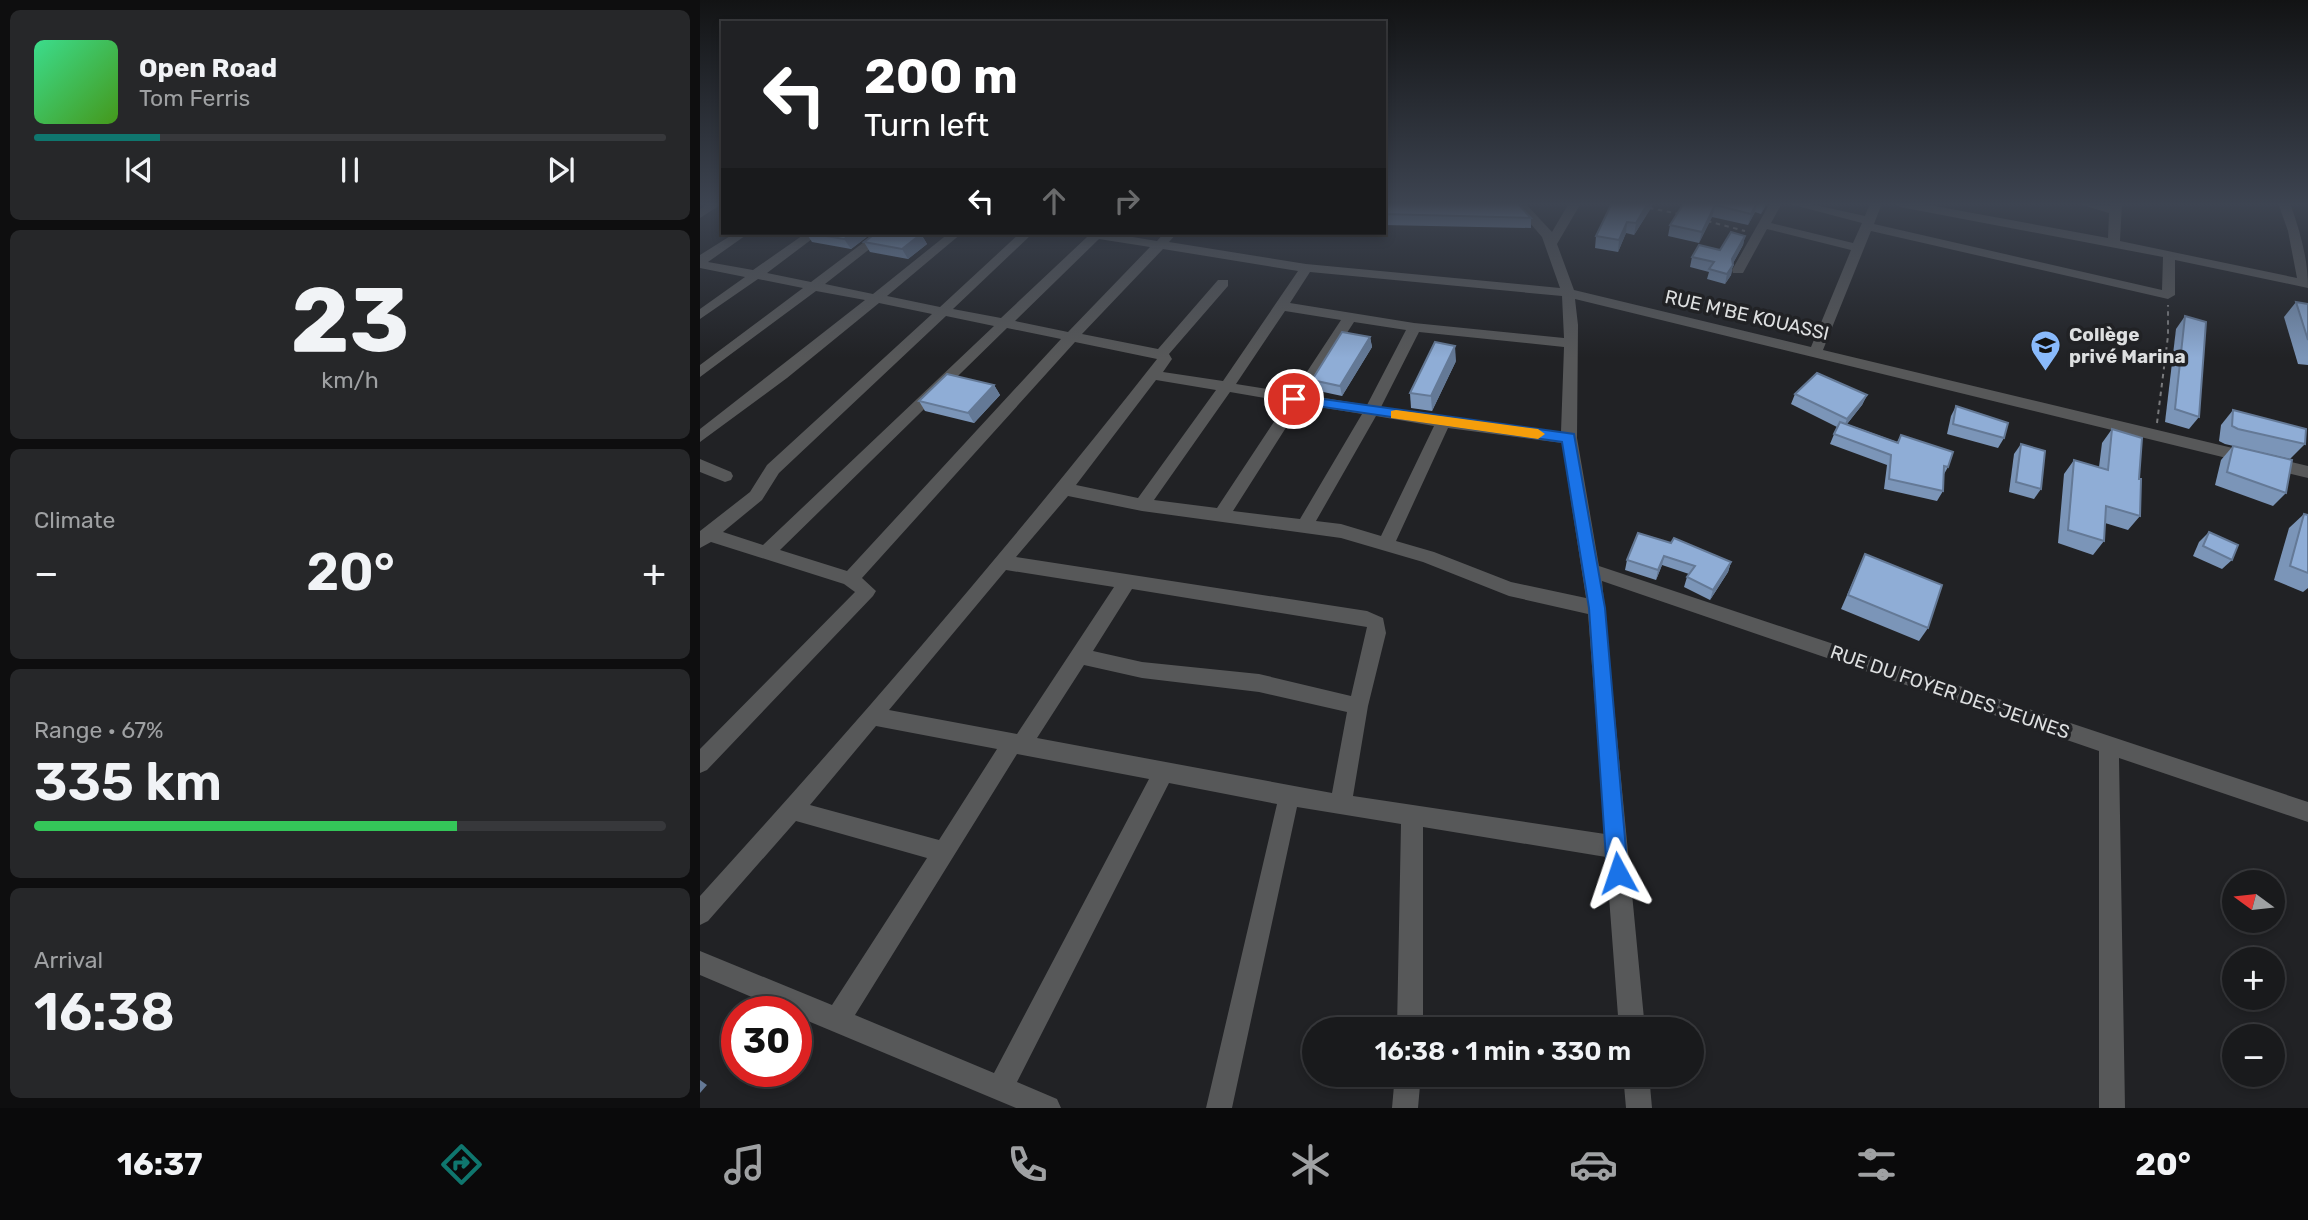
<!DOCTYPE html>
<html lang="en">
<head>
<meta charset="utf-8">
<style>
  body { margin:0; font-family:Rubik,sans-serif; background:#262729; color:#f1f3f6; height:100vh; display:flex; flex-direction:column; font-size:26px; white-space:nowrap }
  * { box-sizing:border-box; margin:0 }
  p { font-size:23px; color:#9fa1a3 }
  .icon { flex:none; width:38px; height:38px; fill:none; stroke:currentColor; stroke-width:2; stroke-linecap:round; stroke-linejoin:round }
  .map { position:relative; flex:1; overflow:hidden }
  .details { display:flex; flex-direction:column; gap:10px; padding:10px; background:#0e0e0f; width:700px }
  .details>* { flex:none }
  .hud { position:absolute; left:21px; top:21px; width:665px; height:214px; border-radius:0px; box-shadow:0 4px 10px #0003,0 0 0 2px #37383b; background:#202124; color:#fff; overflow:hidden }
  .needle { width:46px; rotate:285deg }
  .fabs { position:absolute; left:1522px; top:870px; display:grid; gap:14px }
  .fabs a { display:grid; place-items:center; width:63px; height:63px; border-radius:50%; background:#191a1c; box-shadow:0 4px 10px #0003,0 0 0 2px #37383b; font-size:35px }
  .speed { position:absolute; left:21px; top:996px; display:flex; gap:14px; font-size:35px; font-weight:700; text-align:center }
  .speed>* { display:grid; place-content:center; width:91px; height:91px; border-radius:50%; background:#191a1c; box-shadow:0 4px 10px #0003,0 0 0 2px #37383b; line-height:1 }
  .speed .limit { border:10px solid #d22; background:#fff; color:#111 }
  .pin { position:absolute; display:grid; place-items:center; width:60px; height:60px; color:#fff; margin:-30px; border:4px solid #fff; border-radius:50%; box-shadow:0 2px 7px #0007 }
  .me { position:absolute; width:77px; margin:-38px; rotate:355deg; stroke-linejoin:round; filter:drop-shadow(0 0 5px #0008) }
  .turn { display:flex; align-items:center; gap:24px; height:147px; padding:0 28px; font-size:32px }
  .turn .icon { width:91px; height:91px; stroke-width:2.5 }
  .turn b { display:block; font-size:49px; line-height:60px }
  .lanes { display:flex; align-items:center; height:66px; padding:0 28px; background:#0003; justify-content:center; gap:35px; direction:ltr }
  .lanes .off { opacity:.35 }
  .big { font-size:52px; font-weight:600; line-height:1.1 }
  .details .tile { flex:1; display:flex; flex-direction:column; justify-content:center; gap:10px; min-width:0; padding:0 24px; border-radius:10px; background:#262729 }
  .details .dial { align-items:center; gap:0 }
  .dial b { font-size:91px; line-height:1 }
  .song { display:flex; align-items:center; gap:21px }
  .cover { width:84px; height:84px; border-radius:10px; background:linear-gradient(135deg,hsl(150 70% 55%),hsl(100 70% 35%)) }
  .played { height:7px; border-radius:4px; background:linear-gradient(90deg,#0f766e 20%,#37383b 20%) }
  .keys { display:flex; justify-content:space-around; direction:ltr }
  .heat { display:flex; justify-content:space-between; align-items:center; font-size:38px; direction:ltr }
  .charge { height:10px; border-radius:5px; background:linear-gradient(90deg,#34c759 67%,#37383b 0) }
  .trip { position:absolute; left:602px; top:1017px; width:402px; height:70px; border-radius:35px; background:#191a1c; box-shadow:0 4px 10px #0003,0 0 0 2px #37383b; font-weight:600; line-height:70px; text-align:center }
  .tabs { display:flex; height:112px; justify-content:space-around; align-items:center; background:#0a0a0b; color:#9fa1a3 }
  .tabs .icon { width:49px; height:49px }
  .tabs .on { color:#0f766e }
  .tabs b { font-size:32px; color:#f1f3f6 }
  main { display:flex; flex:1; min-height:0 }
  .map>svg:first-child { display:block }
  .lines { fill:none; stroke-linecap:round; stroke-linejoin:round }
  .path { stroke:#797a7c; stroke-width:2; stroke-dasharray:4.5 4.5; stroke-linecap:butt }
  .minor { fill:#575859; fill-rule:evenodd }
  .wall { fill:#7b95b8 }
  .shaded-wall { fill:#647996 }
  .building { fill:#8fadd6; stroke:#647996; stroke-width:2 }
  .route { fill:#1a73e8; stroke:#114b97; stroke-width:2 }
  .slow { fill:#f59e0b }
  .labels { text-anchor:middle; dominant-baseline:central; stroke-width:7; stroke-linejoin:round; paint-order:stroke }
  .street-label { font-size:19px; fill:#dddfe0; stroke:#212225 }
  .poi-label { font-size:19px; font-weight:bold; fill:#dddfe0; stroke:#212225; text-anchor:start }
</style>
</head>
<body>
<main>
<section class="details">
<div class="tile">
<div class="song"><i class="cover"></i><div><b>Open Road</b><p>Tom Ferris</p></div></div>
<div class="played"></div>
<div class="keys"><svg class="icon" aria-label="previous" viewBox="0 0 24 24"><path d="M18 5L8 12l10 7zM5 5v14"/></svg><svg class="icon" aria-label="pause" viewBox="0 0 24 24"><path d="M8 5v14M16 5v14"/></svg><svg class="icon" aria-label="next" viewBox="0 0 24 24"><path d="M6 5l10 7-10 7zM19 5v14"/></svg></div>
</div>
<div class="tile dial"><b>23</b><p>km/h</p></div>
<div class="tile"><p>Climate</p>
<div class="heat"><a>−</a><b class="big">20°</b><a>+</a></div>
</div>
<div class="tile"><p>Range · 67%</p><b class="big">335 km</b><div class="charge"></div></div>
<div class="tile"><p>Arrival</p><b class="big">16:38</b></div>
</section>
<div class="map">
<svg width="1608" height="1108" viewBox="0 0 1608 1108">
  <rect width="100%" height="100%" fill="#212225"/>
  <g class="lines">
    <g class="path">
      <path d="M949 208 980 214"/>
      <path d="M1007 221 1045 231"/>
      <path d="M1457 423 1468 336V305"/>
    </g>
    <g class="minor">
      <path d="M9 203H23L0 218V209Z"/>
      <path d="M813 203H825L852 232 869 203H881L857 244 874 290 1111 347 1151 250 1067 229 1043 273H1033L1032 270 1070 203H1082L1071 223 1153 243 1162 223 1086 203H1106L1165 216 1170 203H1182L1174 224 1462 290 1463 257 1200 207 1194 203H1218L1408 238 1409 213 1376 203 1410 206V203H1422L1420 241 1597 278 1588 231 1578 203H1590C1600 231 1608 258 1608 288L1475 260V295L1468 299 1171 231 1123 350 1608 466V478L875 299 878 325 877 438 899 566 1608 802V822L1419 758 1425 1108H1399V751L902 581 945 1029H919L906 857 723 827V1029H697L701 824 597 807 532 1108H506L577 804 469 783 317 1082 357 1099 361 1108H316L96 1016V1012H87L0 975V951L132 1005 227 858 96 821 8 921 0 925V896C158 722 312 544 457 359L375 342 162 578 176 591 173 596 7 770 0 773V749L155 592 144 584 11 542 0 548V531L50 492 67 465 232 314 179 303 87 378 0 442V429L165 300 116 291 0 377V365L103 288 58 279 0 319V309L45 277 0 268V255L35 233H49L8 262 53 270 106 233H120L67 273 111 282 176 233H190L125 284 173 294 249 233H262L187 296 240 307 320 233H333L253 309 301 318 387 237 380 233H408L457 241 464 233H477L469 242 606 264 860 288 842 237ZM399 239 450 247 368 332 315 321ZM463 249 598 271 523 381 463 372 472 359 469 354 528 286V280H518L458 349 382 334ZM610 272 862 296 864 338 714 323 590 303ZM585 311 641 320 593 393 536 384ZM246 316 294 326 63 545 23 532 62 500 79 473ZM654 322 706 330 667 405 607 395ZM307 328 361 339 147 571 80 550ZM719 332 864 347 861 432 681 407ZM456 380 516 390 438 498 376 485ZM530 392 587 402 517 508 454 500ZM601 404 662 414 600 519 533 511ZM676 416 734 426 681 536 641 524 616 521ZM748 428 862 443 886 598 811 582 734 552 696 541ZM368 496 442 511 641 538 723 562 809 596 888 614 905 834 653 796 668 706 686 633 683 618 667 611 316 557ZM306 570 414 587 317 734 189 710ZM432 589 667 627 651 696 559 674 442 662 393 651ZM384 665 442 678 559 692 647 712 632 793 337 738ZM176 726 297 749 239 840 110 805ZM317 754 449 779 294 1073 155 1015Z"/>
      <path d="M0 459 31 472 33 476 31 480 25 482 0 472Z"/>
      <path d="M695 1074H721L718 1108H692Z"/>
      <path d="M923 1074H949L952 1108H926Z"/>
    </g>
  </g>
  <g class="wall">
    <path d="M684 203 831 218V228L684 225Z"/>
    <path d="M912 203H954L934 235 926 233 918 252 895 248 896 236Z"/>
    <path d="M984 203H1067L1061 214 1055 212 1048 225 1012 217 999 243 968 236 970 225Z"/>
    <path d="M106 233H172L151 249 112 242Z"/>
    <path d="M221 234 227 244 208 259 170 252 164 242Z"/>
    <path d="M1045 236 1043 245 1033 263 1031 275 1025 284 1007 279 1009 272 990 267 992 257 1020 250Z"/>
    <path d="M1596 302 1608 304V365L1598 364 1584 317Z"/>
    <path d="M1485 316 1499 417 1489 429 1465 422 1476 329Z"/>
    <path d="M670 337 672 347 642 396 614 390 612 380Z"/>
    <path d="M756 361 732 411 711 408 710 393Z"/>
    <path d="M294 385 300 395 274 423 225 411 219 401Z"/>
    <path d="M1095 394 1167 395 1162 405 1147 424 1197 442 1201 435 1248 467 1243 476V491L1237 501 1184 489 1187 465 1130 444 1137 427 1091 404Z"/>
    <path d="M1256 406 1304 438 1298 448 1247 434 1251 416Z"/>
    <path d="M1533 410 1605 444 1590 459 1525 444 1519 441 1521 425Z"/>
    <path d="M1412 429 1439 479 1440 516 1428 530 1405 523 1404 541 1393 555 1358 543 1364 474 1374 460 1399 467 1402 443Z"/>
    <path d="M1321 444 1341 489 1334 499 1309 492 1314 454Z"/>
    <path d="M1533 446 1586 493 1573 506 1515 485 1521 460Z"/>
    <path d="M1604 514 1608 515V588L1603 592 1574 580 1589 528Z"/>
    <path d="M1509 532 1532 560 1522 569 1493 556 1499 542Z"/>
    <path d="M938 533 1031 562 1028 572 1010 600 984 587 987 577 989 574 962 565 956 580 925 570 927 560Z"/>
    <path d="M1165 554 1228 628 1219 641 1141 609Z"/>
  </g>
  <g class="shaded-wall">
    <path d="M948 203H954L934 235 936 223Z"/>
    <path d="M1057 203 1055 212 1048 225 1051 214Z"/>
    <path d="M1064 203H1067L1061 214Z"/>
    <path d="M1015 205 1012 217 999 243 1002 232Z"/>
    <path d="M927 222 926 233 918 252 919 240Z"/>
    <path d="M153 233H172L151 249 144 239Z"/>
    <path d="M221 234 227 244 208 259 202 249Z"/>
    <path d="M1045 236 1043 245 1030 269 1032 259Z"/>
    <path d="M1033 265 1031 275 1025 284 1027 274Z"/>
    <path d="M670 337 672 347 642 396 640 386Z"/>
    <path d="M755 346 756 361 732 411 731 396Z"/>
    <path d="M294 385 300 395 274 423 268 413Z"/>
    <path d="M1167 395 1162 405 1143 429 1147 419Z"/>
    <path d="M964 556 962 565 956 580 958 570Z"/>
    <path d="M1031 562 1028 572 1010 600 1013 590Z"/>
    <path d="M0 1080 7 1085 0 1093Z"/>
  </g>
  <g class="building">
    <path d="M684 203H817L831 218 684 214Z"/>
    <path d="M912 203H948L936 223 927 222 919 240 896 236Z"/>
    <path d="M984 203H1057L1051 214 1015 205 1002 232 970 225Z"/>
    <path d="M1031 232 1045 236 1032 259 1033 265 1027 274 1009 269 1014 262 992 257 999 245 1020 250Z"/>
    <path d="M108 233H153L144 239Z"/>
    <path d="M176 233H212L221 234 202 249 164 242Z"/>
    <path d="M1596 302 1608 304V340Z"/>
    <path d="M1485 316 1506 322 1499 417 1475 409Z"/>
    <path d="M642 332 670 337 640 386 612 380Z"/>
    <path d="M735 342 755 346 731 396 710 393Z"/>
    <path d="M1117 373 1167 395 1147 419 1095 394Z"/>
    <path d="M247 374 294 385 268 413 219 401Z"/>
    <path d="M1256 406 1308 423 1304 438 1253 424Z"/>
    <path d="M1533 410 1606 429 1605 444 1538 429 1532 426Z"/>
    <path d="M1140 422 1198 443 1201 435 1253 452 1248 467 1244 466 1243 491 1189 479 1191 455 1134 434Z"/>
    <path d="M1412 429 1442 438 1439 479H1441L1440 516 1406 506 1404 541 1368 530 1374 460 1408 470Z"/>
    <path d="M1321 444 1345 451 1341 489 1316 482Z"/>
    <path d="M1533 446 1592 460 1586 493 1527 472Z"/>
    <path d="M1604 514 1608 515V573L1590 566Z"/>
    <path d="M1509 532 1538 545 1532 560 1503 546Z"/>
    <path d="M938 533 971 543 974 538 1031 562 1013 590 987 577 995 566 964 556 958 570 927 560Z"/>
    <path d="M1165 554 1242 585 1228 628 1148 595Z"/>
  </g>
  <linearGradient id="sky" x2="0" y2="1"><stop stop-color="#121314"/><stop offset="0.57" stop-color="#3d4451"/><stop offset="1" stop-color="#3d4451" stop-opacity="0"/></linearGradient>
  <rect width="1608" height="358" fill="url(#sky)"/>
  <path class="route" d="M594 395 874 434 905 608 928 873 925 881 918 884 910 881 907 873 889 608 862 442 589 402V396Z"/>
  <path class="slow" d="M696 410 838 429 845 434 838 439 691 418V411Z"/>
  <defs>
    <symbol id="university-pin" viewBox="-11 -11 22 30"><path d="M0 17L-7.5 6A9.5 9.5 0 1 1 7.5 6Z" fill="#89bafc" stroke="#212225"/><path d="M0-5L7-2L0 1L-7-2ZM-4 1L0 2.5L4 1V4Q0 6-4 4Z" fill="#111"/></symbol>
  </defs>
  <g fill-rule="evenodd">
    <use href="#university-pin" x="1328" y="328" width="35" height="47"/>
  </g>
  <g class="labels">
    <g class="street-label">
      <text transform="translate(1047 315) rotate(13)">RUE M'BE KOUASSI</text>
      <text transform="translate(1250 692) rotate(19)">RUE DU FOYER DES JEUNES</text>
    </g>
    <g class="poi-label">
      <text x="1369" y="334">Collège<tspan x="1369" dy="22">privé Marina</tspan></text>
    </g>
  </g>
</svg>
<div class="fabs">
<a><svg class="needle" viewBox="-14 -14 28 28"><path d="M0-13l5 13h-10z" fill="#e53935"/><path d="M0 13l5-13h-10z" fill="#9fa1a3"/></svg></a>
<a>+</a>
<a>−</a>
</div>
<div class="speed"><div class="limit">30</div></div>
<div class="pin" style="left:594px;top:399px;background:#d93025"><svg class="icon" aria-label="arrive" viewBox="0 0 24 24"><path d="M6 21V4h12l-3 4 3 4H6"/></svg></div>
<svg class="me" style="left:918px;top:873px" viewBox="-20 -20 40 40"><path d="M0-17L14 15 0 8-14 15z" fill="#1a73e8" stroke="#fff" stroke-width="4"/></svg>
<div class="trip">16:38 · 1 min · 330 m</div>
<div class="hud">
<div class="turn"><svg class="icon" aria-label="left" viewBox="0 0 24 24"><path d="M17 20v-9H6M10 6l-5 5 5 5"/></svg><div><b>200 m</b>Turn left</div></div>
<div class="lanes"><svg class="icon" aria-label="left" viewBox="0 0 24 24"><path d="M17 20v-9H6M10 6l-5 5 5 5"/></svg><svg class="icon off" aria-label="ahead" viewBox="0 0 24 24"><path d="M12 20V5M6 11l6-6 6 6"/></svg><svg class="icon off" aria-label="right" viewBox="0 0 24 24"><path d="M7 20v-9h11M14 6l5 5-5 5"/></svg></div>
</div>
</div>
</main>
<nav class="tabs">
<b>16:37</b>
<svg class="icon on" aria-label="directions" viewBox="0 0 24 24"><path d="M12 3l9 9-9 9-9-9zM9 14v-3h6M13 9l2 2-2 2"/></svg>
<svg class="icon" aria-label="music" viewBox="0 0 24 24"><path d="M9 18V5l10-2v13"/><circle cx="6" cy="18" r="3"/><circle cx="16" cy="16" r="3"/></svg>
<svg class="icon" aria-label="phone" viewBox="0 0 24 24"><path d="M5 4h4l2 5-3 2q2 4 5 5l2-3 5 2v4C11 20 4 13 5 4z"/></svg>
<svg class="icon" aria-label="climate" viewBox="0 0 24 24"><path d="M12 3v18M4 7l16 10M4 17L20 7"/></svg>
<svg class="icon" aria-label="car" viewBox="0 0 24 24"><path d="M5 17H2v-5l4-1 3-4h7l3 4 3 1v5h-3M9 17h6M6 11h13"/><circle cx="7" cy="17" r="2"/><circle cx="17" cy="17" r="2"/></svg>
<svg class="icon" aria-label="filters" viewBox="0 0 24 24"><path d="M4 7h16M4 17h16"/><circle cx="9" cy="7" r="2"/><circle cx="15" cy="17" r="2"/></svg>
<b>20°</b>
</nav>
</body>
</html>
